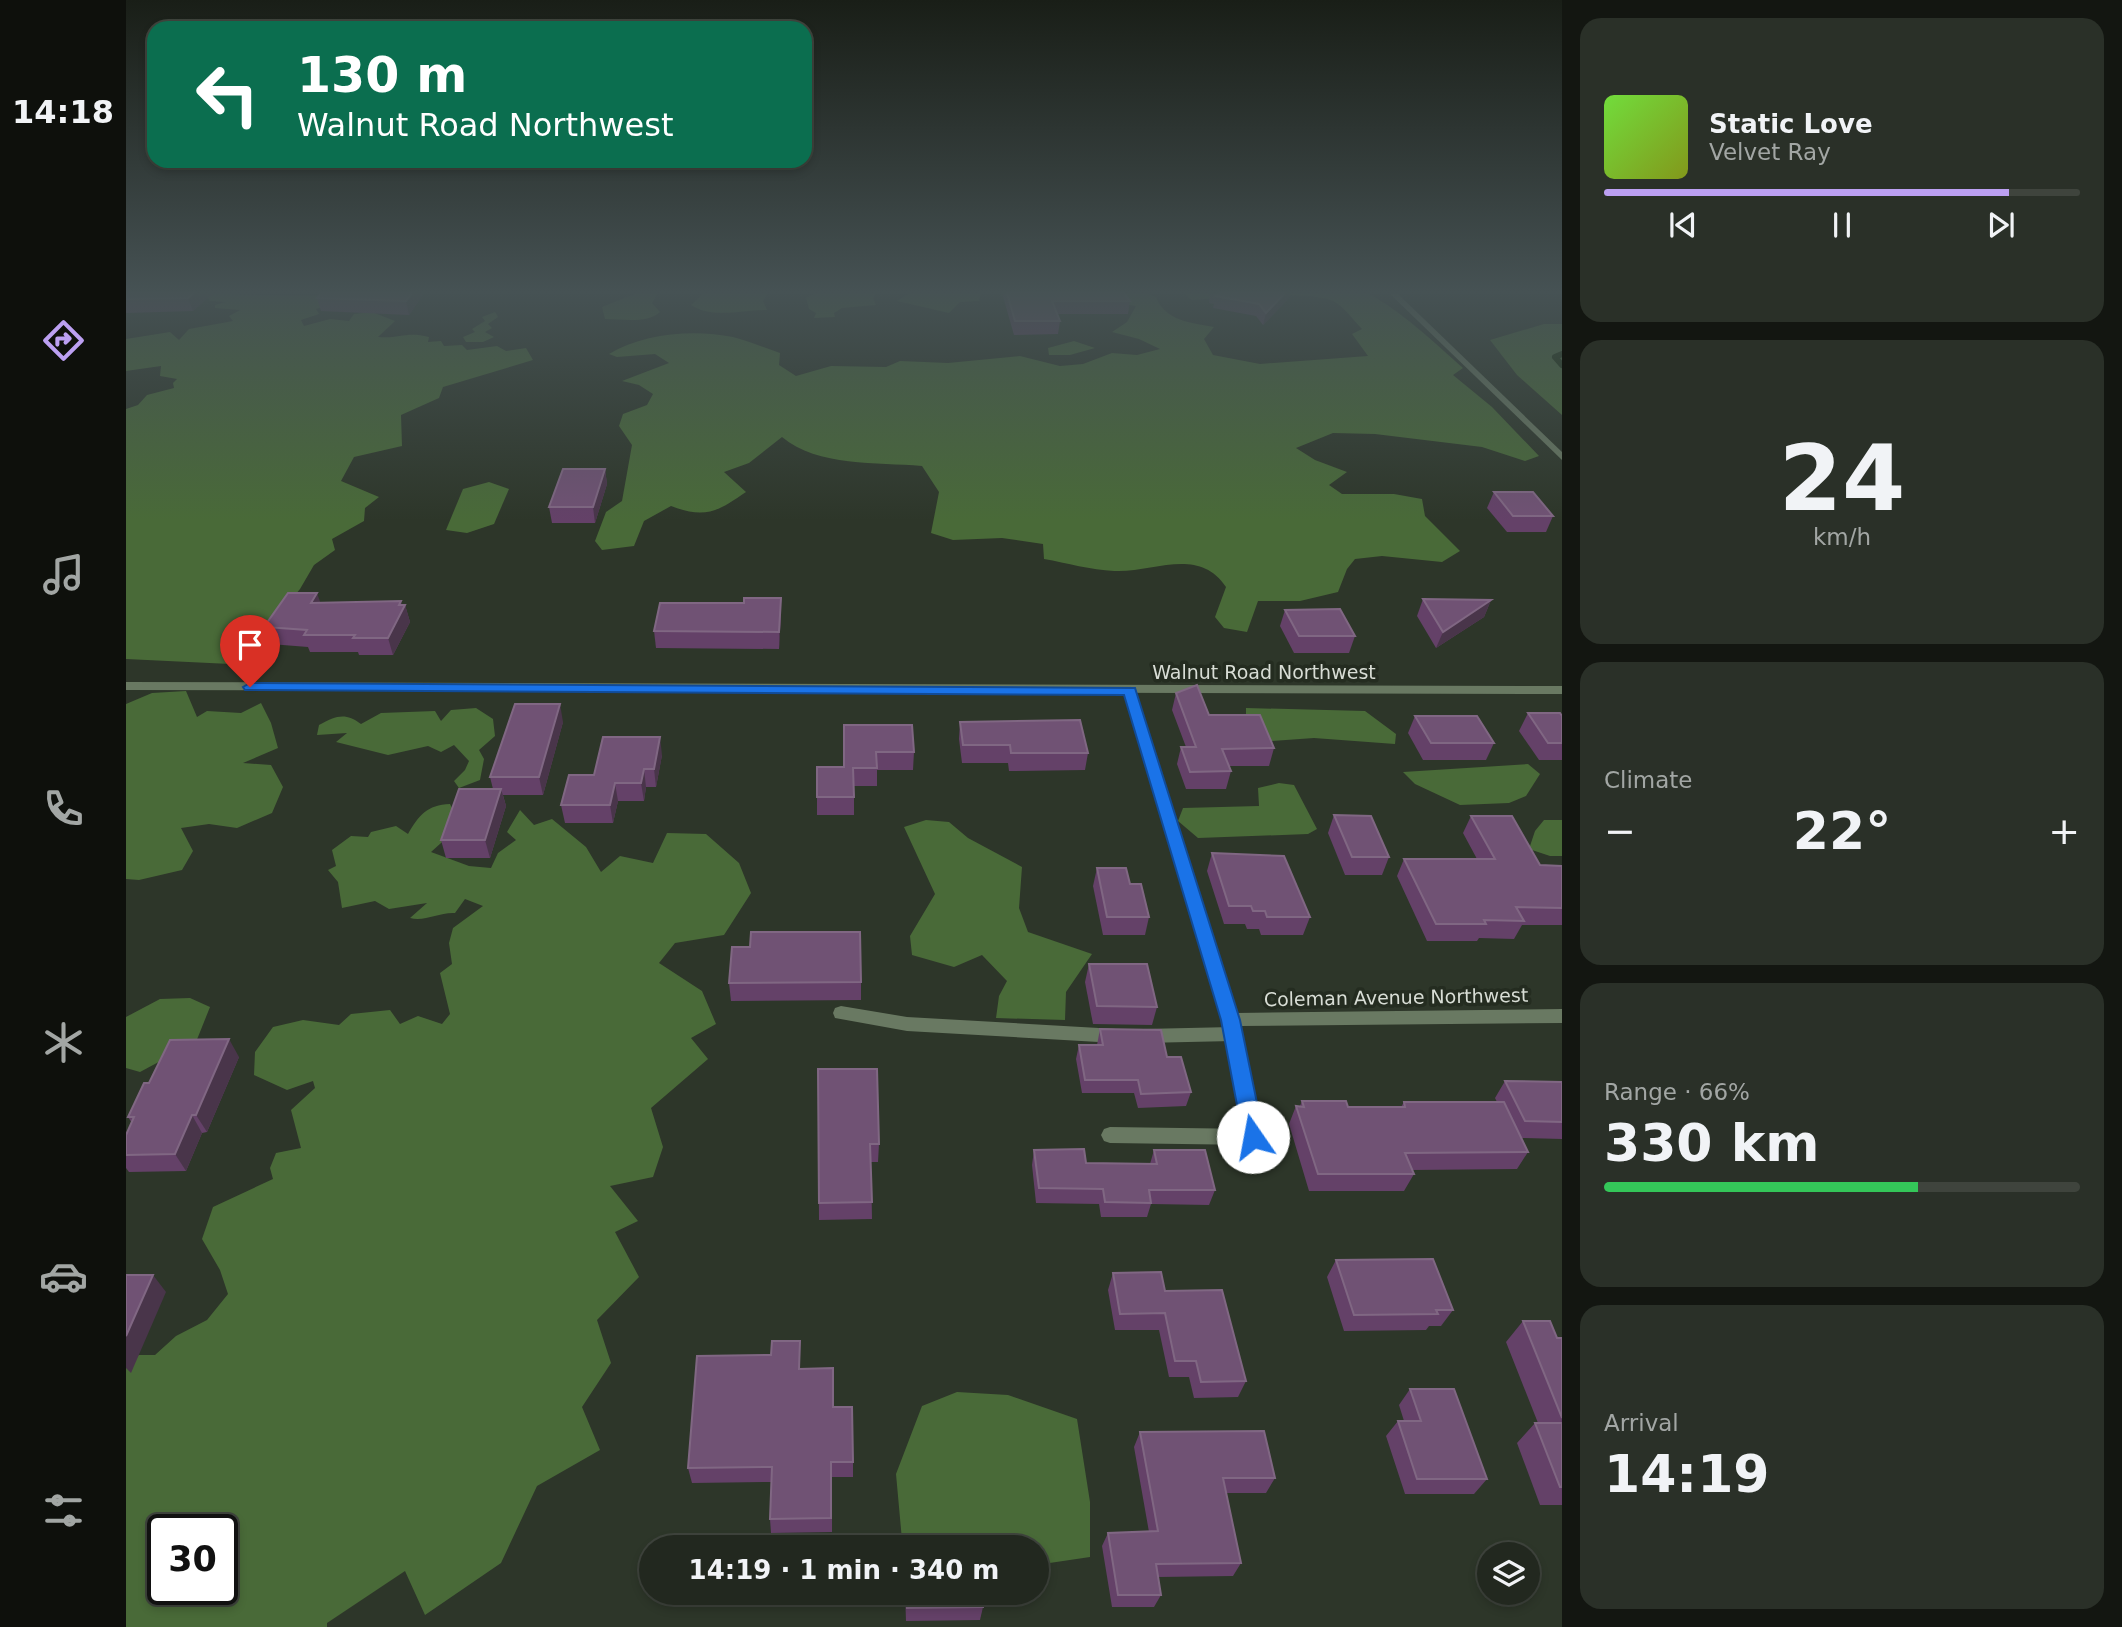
<!DOCTYPE html>
<html lang="en">
<head>
<meta charset="utf-8">
<style>
  body { margin:0; font-family:"DejaVu Sans",sans-serif; background:#2a3028; color:#f1f3f6; height:100vh; display:flex; flex-direction:column; font-size:26px; white-space:nowrap }
  * { box-sizing:border-box; margin:0 }
  p { font-size:23px; color:#a2a6a4 }
  .icon { flex:none; width:38px; height:38px; fill:none; stroke:currentColor; stroke-width:2; stroke-linecap:round; stroke-linejoin:round }
  .map { position:relative; flex:1; overflow:hidden }
  .drawer { display:flex; flex-direction:column; gap:18px; padding:18px; background:#131611; width:560px }
  .drawer>* { flex:none }
  .banner { position:absolute; left:21px; top:21px; width:665px; height:147px; border-radius:21px; box-shadow:0 4px 10px #0003,0 0 0 2px #3f443d; background:#0b6e4f; color:#fff; overflow:hidden }
  .buttons { position:absolute; left:1351px; top:1542px; display:grid; gap:14px }
  .buttons a { display:grid; place-items:center; width:63px; height:63px; border-radius:50%; background:#22281f; box-shadow:0 4px 10px #0003,0 0 0 2px #3f443d; font-size:35px }
  .speed { position:absolute; left:21px; top:1514px; display:flex; gap:14px; font-size:35px; font-weight:700; text-align:center }
  .speed>* { display:grid; place-content:center; width:91px; height:91px; border-radius:50%; background:#22281f; box-shadow:0 4px 10px #0003,0 0 0 2px #3f443d; line-height:1 }
  .speed .limit { border:4px solid #111; border-radius:10px; background:#fff; color:#111 }
  .pin { position:absolute; display:grid; place-items:center; width:60px; height:60px; color:#fff; margin:-72px -30px; border-radius:50% 50% 50% 0; rotate:-45deg; box-shadow:0 0 7px #0007 }
  .pin .icon { rotate:45deg }
  .me { position:absolute; width:77px; margin:-38px; rotate:348deg; stroke-linejoin:round; filter:drop-shadow(0 0 5px #0008) }
  .turn { display:flex; align-items:center; gap:24px; height:147px; padding:0 35px; font-size:32px }
  .turn .icon { width:91px; height:91px; stroke-width:2.5 }
  .turn b { display:block; font-size:49px; line-height:60px }
  .big { font-size:52px; font-weight:600; line-height:1.1 }
  .drawer .card { flex:1; display:flex; flex-direction:column; justify-content:center; gap:10px; min-width:0; padding:0 24px; border-radius:21px; background:#2a3028 }
  .drawer .dial { align-items:center; gap:0 }
  .dial b { font-size:91px; line-height:1 }
  .song { display:flex; align-items:center; gap:21px }
  .cover { width:84px; height:84px; border-radius:10px; background:linear-gradient(135deg,hsl(100 70% 55%),hsl(70 70% 35%)) }
  .played { height:7px; border-radius:4px; background:linear-gradient(90deg,#bca0f2 85%,#3f443d 85%) }
  .keys { display:flex; justify-content:space-around; direction:ltr }
  .heat { display:flex; justify-content:space-between; align-items:center; font-size:38px; direction:ltr }
  .charge { height:10px; border-radius:5px; background:linear-gradient(90deg,#34c759 66%,#3f443d 0) }
  .trip { position:absolute; left:513px; top:1535px; width:410px; height:70px; border-radius:35px; background:#22281f; box-shadow:0 4px 10px #0003,0 0 0 2px #3f443d; font-weight:600; line-height:70px; text-align:center }
  main { display:flex; flex:1; min-height:0 }
  .menu { display:flex; flex-direction:column; width:126px; justify-content:space-around; align-items:center; background:#0e100c; color:#a2a6a4 }
  .menu .icon { width:49px; height:49px }
  .menu .on { color:#bca0f2 }
  .menu b { font-size:32px; color:#f1f3f6 }
  .map>svg:first-child { display:block }
  .forest { fill:#496a38; fill-rule:evenodd }
  .lines { fill:none; stroke-linecap:round; stroke-linejoin:round }
  .stream { stroke:#122903; stroke-width:6 }
  .service { fill:#697962; fill-rule:evenodd }
  .minor { fill:#697962; fill-rule:evenodd }
  .tertiary { fill:#697962; fill-rule:evenodd }
  .wall { fill:#644168 }
  .shaded-wall { fill:#49354a }
  .building { fill:#705274; stroke:#806783; stroke-width:2 }
  .route { fill:#1a73e8; stroke:#114b97; stroke-width:2 }
  .labels { text-anchor:middle; dominant-baseline:central; stroke-width:7; stroke-linejoin:round; paint-order:stroke }
  .street-label { font-size:19px; fill:#d8ddd5; stroke:#242c20 }
</style>
</head>
<body>
<main>
<nav class="menu">
<b>14:18</b>
<svg class="icon on" aria-label="directions" viewBox="0 0 24 24"><path d="M12 3l9 9-9 9-9-9zM9 14v-3h6M13 9l2 2-2 2"/></svg>
<svg class="icon" aria-label="music" viewBox="0 0 24 24"><path d="M9 18V5l10-2v13"/><circle cx="6" cy="18" r="3"/><circle cx="16" cy="16" r="3"/></svg>
<svg class="icon" aria-label="phone" viewBox="0 0 24 24"><path d="M5 4h4l2 5-3 2q2 4 5 5l2-3 5 2v4C11 20 4 13 5 4z"/></svg>
<svg class="icon" aria-label="climate" viewBox="0 0 24 24"><path d="M12 3v18M4 7l16 10M4 17L20 7"/></svg>
<svg class="icon" aria-label="car" viewBox="0 0 24 24"><path d="M5 17H2v-5l4-1 3-4h7l3 4 3 1v5h-3M9 17h6M6 11h13"/><circle cx="7" cy="17" r="2"/><circle cx="17" cy="17" r="2"/></svg>
<svg class="icon" aria-label="filters" viewBox="0 0 24 24"><path d="M4 7h16M4 17h16"/><circle cx="9" cy="7" r="2"/><circle cx="15" cy="17" r="2"/></svg>
</nav>
<div class="map">
<svg width="1436" height="1627" viewBox="0 0 1436 1627">
  <rect width="100%" height="100%" fill="#2d3629"/>
  <g class="forest">
    <path d="M7 293 208 296 207 304 190 309 193 314 175 320 178 326 204 319 223 321 228 314 246 312 269 321 252 337C274 339 280 331 303 337L302 342 315 341 318 346 336 345 341 350 371 346 380 351 400 348 407 360 317 387 313 398 275 415 276 446 228 457 215 481 253 497 239 508 238 521 206 539 209 550 188 565 174 589 152 616 142 642 125 665 0 659V409L12 405 21 395 48 388 47 383 51 379 34 376 35 366 0 371V339L44 332 53 340 63 329 107 321 103 316 114 310 89 308V305L99 302 84 301 81 297Z"/>
    <path d="M511 293H532L526 303 534 312C521 324 496 319 479 319L476 307Z"/>
    <path d="M642 293 637 301 641 310C616 310 586 319 565 305L577 294Z"/>
    <path d="M690 293H751L747 298 750 305 716 308 708 313 709 317 688 318 690 313 683 309 680 298Z"/>
    <path d="M784 293H855L853 301 834 302 823 313 771 301Z"/>
    <path d="M1020 293 1030 297C1039 321 1066 323 1088 327L1078 339 1087 355 1134 364 1242 356 1226 334 1236 329C1228 321 1219 308 1209 302 1184 289 1097 298 1066 300L1060 295 1062 293H1241C1273 309 1309 343 1337 368L1327 375 1366 407 1413 456 1399 461 1356 447 1249 434 1207 433 1170 448 1189 460 1221 472 1203 485 1216 494H1268L1296 499 1299 516 1334 551 1316 562 1256 556 1229 559 1221 569 1212 592 1174 601H1132L1121 632 1098 628 1089 617 1100 587C1072 546 1028 573 988 571 965 570 941 563 918 559L917 544 876 538 827 540 805 533 813 492 796 466C751 462 692 467 656 437L623 463 598 472 620 492C591 512 579 519 545 506L518 521 508 546 476 550 469 541 480 512 496 501 506 445 493 426 497 414 521 405 527 394 513 385 496 381 543 363 529 354 491 357 483 354C517 333 568 329 607 337 623 341 639 348 654 353L653 365 670 376 705 366 760 367 774 361 822 363 894 356 934 366 957 364 986 353 1011 355 1034 349 1013 339 986 332 1001 322 1010 306 991 303 998 294Z"/>
    <path d="M369 312 372 317 362 324 366 328 359 332 368 337 357 342H340L337 337 349 332 346 329 359 321 356 317Z"/>
    <path d="M1418 324H1436V415L1391 375 1364 340Z"/>
    <path d="M948 341 969 348 944 355H923L922 348Z"/>
    <path d="M363 482 383 489 368 524 341 533 320 530 337 489Z"/>
    <path d="M60 691 71 717 81 711 115 713 135 703 145 723 152 748 117 763 145 765 157 787 146 813 111 828 83 824 55 828 67 851 56 870 13 880 0 879V704L26 693Z"/>
    <path d="M350 708 367 719 369 736 353 750 358 759 354 780 333 788 328 781 339 770 343 761 328 745 315 752 302 746 262 755 210 742 221 733 191 735 193 725C210 716 219 712 235 724L255 713 309 711 315 721 325 710Z"/>
    <path d="M1120 708 1239 711 1270 734 1269 744 1188 738 1146 741 1120 724Z"/>
    <path d="M1402 764 1414 774 1400 796 1383 803 1334 805 1289 784 1277 772Z"/>
    <path d="M1153 783 1168 785 1191 829 1182 834 1072 838 1052 821 1057 808 1133 806 1132 788Z"/>
    <path d="M324 804 329 814 325 834 305 852 343 866 365 868 372 853 390 840 381 832 394 810 408 825 426 819 460 847 475 872 494 856 527 863 541 833 580 834 613 863 625 893 598 935 549 943 533 963 576 991 590 1024 565 1038 582 1059 525 1108 537 1147 527 1177 484 1186 512 1221 489 1232 513 1277 471 1320 485 1363 456 1407 474 1450 411 1486 375 1563 299 1615 279 1571 201 1623V1627H0V1362L13 1355H29L50 1336 81 1320 102 1294 94 1270 76 1239 87 1207 147 1179 144 1168 150 1153 175 1148 165 1110 189 1088 187 1081 161 1090 128 1075 129 1052 147 1027 177 1020 213 1025 225 1014 264 1010 274 1024 292 1016 316 1024 324 1014 314 973 326 964 323 943 327 928 357 906 339 899 329 913C313 912 299 922 284 918L301 903 263 909 249 901 216 908 212 882 202 870 210 866 206 850 225 836 242 837 245 832 270 826 282 834C293 815 301 805 324 804ZM37 1530H96V1589H37Z"/>
    <path d="M800 820 823 822 842 838 896 867 893 908 902 932 966 954 940 992 939 1020 870 1018 873 996 881 981 856 955 828 967 786 955 784 936 809 894 778 827Z"/>
    <path d="M1418 820H1436V856H1424L1403 849 1409 831Z"/>
    <path d="M64 998 84 1007 70 1042 14 1072 0 1068V1017L34 999Z"/>
    <path d="M831 1392 882 1395 951 1419 964 1502V1557L910 1565V1547H837L830 1541 776 1540 770 1474 796 1406Z"/>
  </g>
  <g class="lines">
    <path class="stream" d="M1436 354 1429 357 1436 365"/>
    <g class="service">
      <path d="M715 1006 781 1017 990 1029 996 1031 998 1036 996 1041 990 1043 781 1031 709 1018 707 1013 709 1008Z"/>
      <path d="M1107 1027 1113 1029 1115 1034 1113 1039 1107 1041 1017 1043 1011 1041 1009 1036 1011 1031 1017 1029Z"/>
      <path d="M984 1127 1127 1129 1133 1131 1136 1137 1133 1143 1127 1145 984 1143 978 1141 975 1135 978 1129Z"/>
    </g>
    <path class="minor" d="M1004 687 1010 691 1110 1013 1436 1009V1023L1114 1026 1136 1137 1133 1143 1127 1145 1121 1143 1096 1020 998 691Z"/>
    <g class="tertiary">
      <path d="M1263 293H1271L1436 452V460Z"/>
      <path d="M0 682 1436 686V694L0 690Z"/>
    </g>
  </g>
  <g class="wall">
    <path d="M0 293H87L67 311 0 313Z"/>
    <path d="M298 293 283 315 195 311 191 298Z"/>
    <path d="M876 293H998L1004 301 1002 314H931L934 321 932 334 888 335Z"/>
    <path d="M1084 293H1164L1163 298 1137 325 1130 316 1087 308 1088 304 1083 303Z"/>
    <path d="M479 469 481 484 469 523H426L423 507Z"/>
    <path d="M1368 492 1427 516 1420 532H1381L1361 508Z"/>
    <path d="M1297 599 1365 600 1358 617 1310 648 1291 616Z"/>
    <path d="M195 603 279 605 284 622 267 655H233L232 652H184L182 647 144 644 138 627Z"/>
    <path d="M1159 610 1229 636 1223 653H1168L1154 626Z"/>
    <path d="M655 614 653 649 530 648 528 631Z"/>
    <path d="M1050 693 1083 715 1148 748 1143 766H1103L1105 771 1100 789H1060L1051 764 1055 747H1060L1046 710Z"/>
    <path d="M1402 713 1436 716V760H1413L1393 731Z"/>
    <path d="M1289 716 1368 743 1360 760H1297L1282 733Z"/>
    <path d="M437 722 417 795H377L380 806 364 858H320L315 840 367 789 364 777Z"/>
    <path d="M834 722 962 753 959 770 883 771 882 763H836L833 739Z"/>
    <path d="M718 725 788 752 787 770H751V786H728V815H691V797L718 767Z"/>
    <path d="M536 755 530 787H520L518 801H492L487 823H439L435 805 468 775Z"/>
    <path d="M1208 815 1263 857 1256 875H1219L1202 833Z"/>
    <path d="M1345 816 1414 865 1436 866V925H1396L1388 939 1353 938 1351 941H1301L1271 876 1278 859H1351L1337 833Z"/>
    <path d="M1086 853 1184 917 1177 935H1135L1133 929H1121L1119 924H1098L1081 871Z"/>
    <path d="M971 868 1004 884 1023 917 1019 935H977L967 886Z"/>
    <path d="M963 964 1031 1007 1026 1025 967 1024 959 982Z"/>
    <path d="M735 982V1000L605 1001 603 983Z"/>
    <path d="M974 1029 1041 1057 1065 1092 1060 1106 1012 1108 1008 1093H956L950 1059 953 1045H971Z"/>
    <path d="M113 1057 81 1132 76 1133 60 1171 3 1172 0 1168V1135L6 1123 2 1117 23 1083Z"/>
    <path d="M692 1069 753 1144 752 1162H745L746 1219 693 1220Z"/>
    <path d="M1379 1081 1436 1082V1139L1396 1138 1402 1152 1391 1169 1286 1170 1288 1174 1278 1191H1183L1163 1124 1170 1106H1174L1176 1101 1222 1107H1275L1278 1102H1371L1369 1098Z"/>
    <path d="M908 1150 960 1163 1024 1164 1028 1150 1089 1190 1083 1205 1025 1204 1021 1217H975L973 1204 910 1203 906 1165Z"/>
    <path d="M1210 1260 1327 1310 1315 1326H1303L1300 1330 1218 1331 1201 1277Z"/>
    <path d="M987 1273 1039 1291 1120 1381 1112 1397 1068 1398 1063 1377H1043L1033 1330H989L982 1290Z"/>
    <path d="M1397 1321 1431 1338H1436V1505H1414L1391 1443 1409 1423H1412L1380 1342Z"/>
    <path d="M674 1341V1369L707 1407 727 1462V1477H706V1532L645 1533 644 1519 645 1482 566 1483 562 1468 645 1355Z"/>
    <path d="M1284 1389 1361 1479 1348 1494H1279L1260 1436 1272 1421H1278L1273 1405Z"/>
    <path d="M1014 1432 1149 1478 1140 1493H1100L1115 1563 1107 1576 1032 1577 1035 1595 1028 1607H986L976 1546 982 1533 1023 1532 1008 1447Z"/>
    <path d="M779 1592H856L857 1607 854 1620 780 1621Z"/>
  </g>
  <g class="shaded-wall">
    <path d="M68 293H87L67 311 62 298Z"/>
    <path d="M286 293H298L283 315 280 301Z"/>
    <path d="M1159 293H1164L1163 298 1137 325 1140 313Z"/>
    <path d="M479 469 481 484 469 523 467 507Z"/>
    <path d="M191 593 197 610 185 603Z"/>
    <path d="M655 598V614L653 649V632Z"/>
    <path d="M1365 600 1358 617 1310 648 1317 632Z"/>
    <path d="M275 601 277 609 279 605 284 622 267 655 262 638Z"/>
    <path d="M434 704 437 722 417 795 413 777Z"/>
    <path d="M534 737 536 755 530 787 528 769Z"/>
    <path d="M518 769 520 787 518 801 515 783Z"/>
    <path d="M489 783 492 801 487 823 484 805Z"/>
    <path d="M375 789 380 806 364 858 359 840Z"/>
    <path d="M103 1039 113 1057 81 1132 70 1115Z"/>
    <path d="M66 1115 76 1133 60 1171 49 1154Z"/>
    <path d="M27 1275 40 1292 5 1373 0 1368V1336Z"/>
  </g>
  <g class="building">
    <path d="M0 293H68L62 298 0 299Z"/>
    <path d="M195 293H286L280 301 191 298Z"/>
    <path d="M881 293H998L1004 301H926L934 321H889Z"/>
    <path d="M1093 293H1159L1140 313 1133 304 1090 296Z"/>
    <path d="M437 469H479L467 507H423Z"/>
    <path d="M1368 492H1407L1427 516H1387Z"/>
    <path d="M162 593H191L185 603 275 601 273 605H279L262 638H227L229 635H178L181 630 138 627Z"/>
    <path d="M618 598H655L653 632 528 631 534 603H618Z"/>
    <path d="M1297 599 1365 600 1317 632Z"/>
    <path d="M1214 609 1229 636H1173L1159 610Z"/>
    <path d="M1071 685 1083 715H1134L1148 748 1096 749 1105 771 1064 772 1055 747H1070L1050 693Z"/>
    <path d="M389 704H434L413 777H364Z"/>
    <path d="M1402 713H1434L1436 716V743H1422Z"/>
    <path d="M1289 716H1351L1368 743H1305Z"/>
    <path d="M954 720 962 753H885L884 745H837L834 722Z"/>
    <path d="M718 725H786L788 752H750L751 768H727L728 797H691V767H718Z"/>
    <path d="M477 737H534L528 769H518L515 783H489L484 805H435L443 775H468Z"/>
    <path d="M333 789H375L359 840H315Z"/>
    <path d="M1208 815 1245 816 1263 857H1226Z"/>
    <path d="M1345 816H1386L1414 865 1436 866V908L1390 907 1398 921 1358 920 1360 924H1310L1278 859H1369Z"/>
    <path d="M1086 853 1158 856 1184 917H1141L1139 911H1127L1125 906H1103Z"/>
    <path d="M971 868H1000L1004 884H1015L1023 917H981Z"/>
    <path d="M625 932H734L735 982 603 983 606 947H624Z"/>
    <path d="M963 964H1021L1031 1007 971 1006Z"/>
    <path d="M974 1029 1035 1030 1041 1057H1055L1065 1092 1015 1094 1012 1080H959L953 1045H977Z"/>
    <path d="M103 1039 70 1115H66L49 1154 0 1155V1135L8 1117H2L18 1083H23L44 1040Z"/>
    <path d="M692 1069H751L753 1144H744L746 1202 693 1203Z"/>
    <path d="M1379 1081 1436 1082V1122L1399 1121Z"/>
    <path d="M1176 1101H1220L1222 1107H1279L1278 1102H1378L1402 1152 1279 1153 1288 1174H1192L1170 1106 1178 1107Z"/>
    <path d="M958 1149 960 1163 1031 1164 1028 1150H1079L1089 1190H1023L1025 1203 979 1202 977 1189 913 1188 908 1150Z"/>
    <path d="M1307 1259 1327 1310H1310L1312 1314 1228 1315 1210 1260Z"/>
    <path d="M1035 1272 1039 1291 1096 1290 1120 1381 1075 1382 1070 1361H1049L1039 1313 994 1314 987 1273Z"/>
    <path d="M0 1275H27L0 1336Z"/>
    <path d="M1397 1321H1424L1431 1338H1436V1418Z"/>
    <path d="M646 1341H674L673 1369 707 1368V1407H726L727 1462H705V1518L644 1519 646 1467 562 1468 571 1356 645 1355Z"/>
    <path d="M1284 1389H1328L1361 1479H1291L1272 1421H1295Z"/>
    <path d="M1409 1423H1436V1487H1434Z"/>
    <path d="M1138 1431 1149 1478H1097L1115 1563 1030 1564 1035 1595H992L982 1533 1032 1531 1014 1432Z"/>
    <rect x="779" y="1540" width="73" height="7"/>
    <path d="M781 1592H856L857 1607 781 1608Z"/>
  </g>
  <linearGradient id="sky" x2="0" y2="1"><stop stop-color="#191e17"/><stop offset="0.56" stop-color="#465254"/><stop offset="1" stop-color="#465254" stop-opacity="0"/></linearGradient>
  <rect width="1436" height="521" fill="url(#sky)"/>
  <path class="route" d="M124 683 1009 688 1114 1020 1138 1137 1135 1143 1127 1146 1120 1143 1117 1137 1095 1020 998 695 119 690 117 687Z"/>
  <g class="labels">
    <g class="street-label">
      <text x="1138" y="672">Walnut Road Northwest</text>
      <text transform="translate(1270 997) rotate(-1)">Coleman Avenue Northwest</text>
    </g>
  </g>
</svg>
<div class="buttons">
<a><svg class="icon" aria-label="layers" viewBox="0 0 24 24"><path d="M12 4l9 5-9 5-9-5zM3 14l9 5 9-5"/></svg></a>
</div>
<div class="speed"><div class="limit">30</div></div>
<div class="pin" style="left:124px;top:687px;background:#d93025"><svg class="icon" aria-label="arrive" viewBox="0 0 24 24"><path d="M6 21V4h12l-3 4 3 4H6"/></svg></div>
<svg class="me" style="left:1127px;top:1137px" viewBox="-20 -20 40 40"><circle r="19" fill="#fff"/><path d="M0-13L10 11 0 6-10 11z" fill="#1a73e8"/></svg>
<div class="trip">14:19 · 1 min · 340 m</div>
<div class="banner">
<div class="turn"><svg class="icon" aria-label="left" viewBox="0 0 24 24"><path d="M17 20v-9H6M10 6l-5 5 5 5"/></svg><div><b>130 m</b>Walnut Road Northwest</div></div>
</div>
</div>
<section class="drawer">
<div class="card">
<div class="song"><i class="cover"></i><div><b>Static Love</b><p>Velvet Ray</p></div></div>
<div class="played"></div>
<div class="keys"><svg class="icon" aria-label="previous" viewBox="0 0 24 24"><path d="M18 5L8 12l10 7zM5 5v14"/></svg><svg class="icon" aria-label="pause" viewBox="0 0 24 24"><path d="M8 5v14M16 5v14"/></svg><svg class="icon" aria-label="next" viewBox="0 0 24 24"><path d="M6 5l10 7-10 7zM19 5v14"/></svg></div>
</div>
<div class="card dial"><b>24</b><p>km/h</p></div>
<div class="card"><p>Climate</p>
<div class="heat"><a>−</a><b class="big">22°</b><a>+</a></div>
</div>
<div class="card"><p>Range · 66%</p><b class="big">330 km</b><div class="charge"></div></div>
<div class="card"><p>Arrival</p><b class="big">14:19</b></div>
</section>
</main>
</body>
</html>
